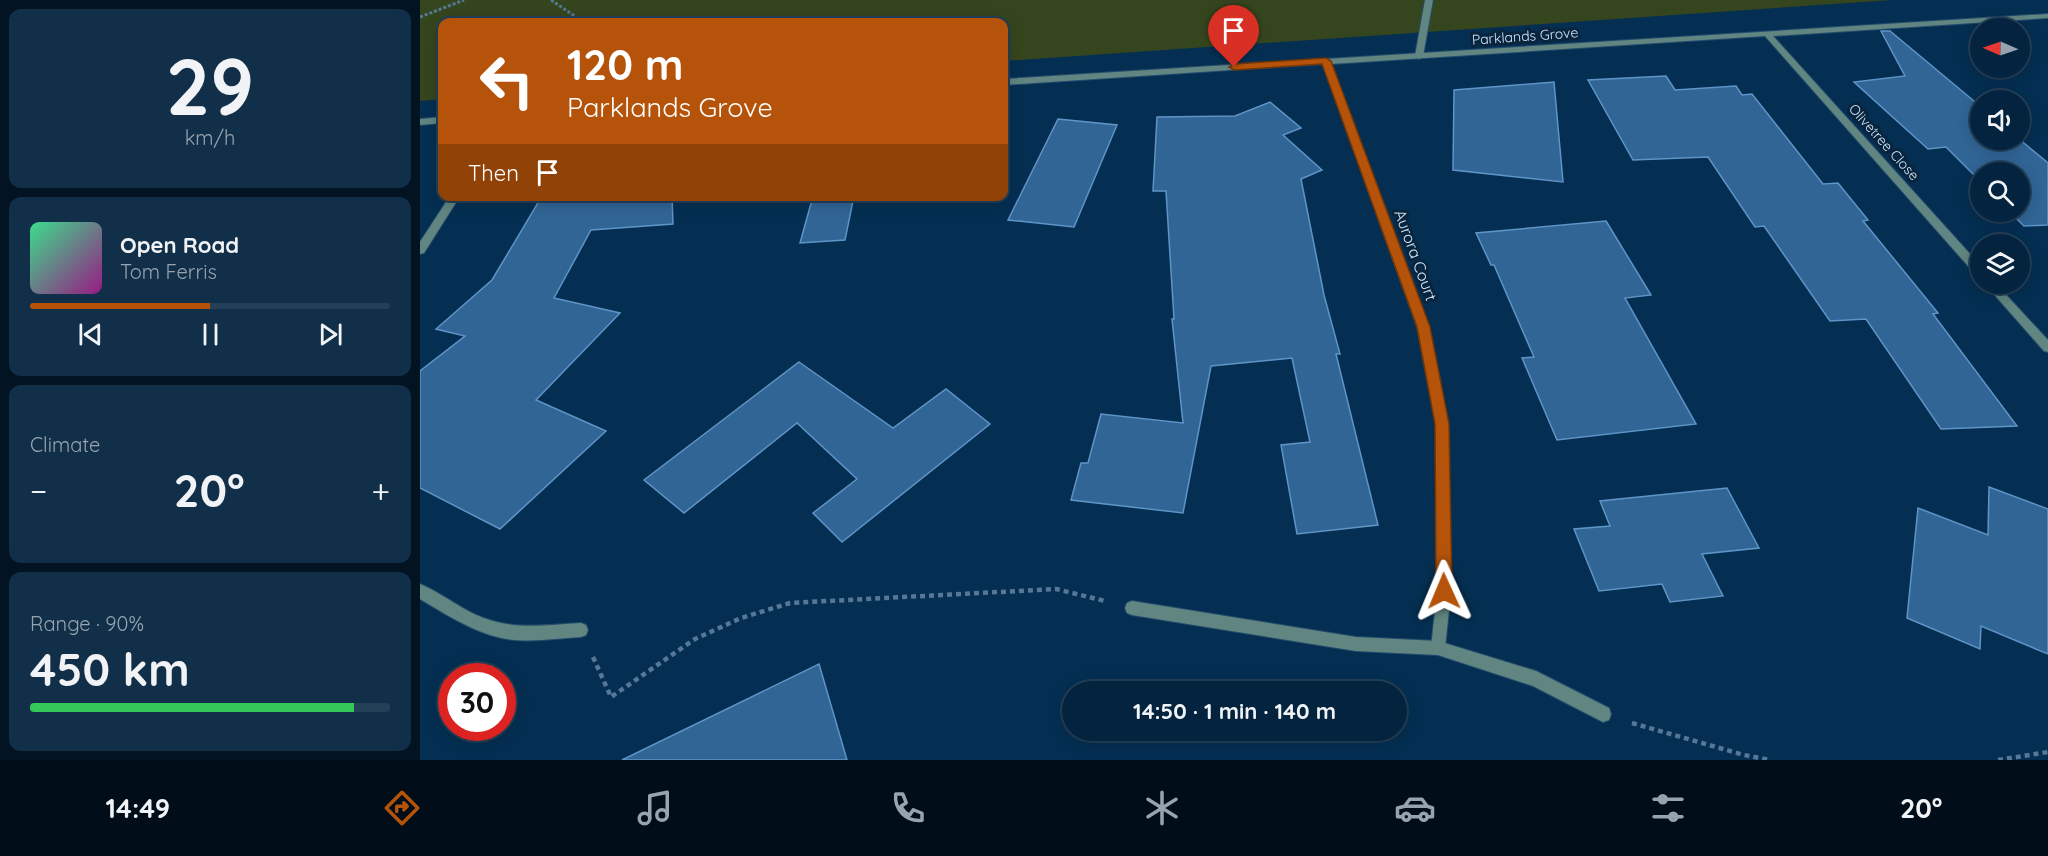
<!DOCTYPE html>
<html lang="en">
<head>
<meta charset="utf-8">
<style>
  body { margin:0; font-family:Quicksand,sans-serif; background:#112f49; color:#f1f3f6; height:100vh; display:flex; flex-direction:column; font-size:22px; white-space:nowrap }
  * { box-sizing:border-box; margin:0 }
  p { font-size:20px; color:#97a4b0 }
  .icon { flex:none; width:33px; height:33px; fill:none; stroke:currentColor; stroke-width:2; stroke-linecap:round; stroke-linejoin:round }
  .map { position:relative; flex:1; overflow:hidden }
  .sheet { display:flex; flex-direction:column; gap:9px; padding:9px; background:#021322; width:420px }
  .sheet>* { flex:none }
  .banner { position:absolute; left:18px; top:18px; width:570px; height:183px; border-radius:12px; box-shadow:0 3px 15px #0003,0 0 0 2px #244058; background:#b45309; color:#fff; overflow:hidden }
  .needle { width:39px; rotate:272deg }
  .buttons { position:absolute; left:1550px; top:18px; display:grid; gap:12px }
  .buttons a { display:grid; place-items:center; width:60px; height:60px; border-radius:50%; background:#03233e; box-shadow:0 3px 15px #0003,0 0 0 2px #244058; font-size:30px }
  .speed { position:absolute; left:18px; top:663px; display:flex; gap:12px; font-size:30px; font-weight:700; text-align:center }
  .speed>* { display:grid; place-content:center; width:78px; height:78px; border-radius:50%; background:#03233e; box-shadow:0 3px 15px #0003,0 0 0 2px #244058; line-height:1 }
  .speed .limit { border:9px solid #d22; background:#fff; color:#111 }
  .pin { position:absolute; display:grid; place-items:center; width:51px; height:51px; color:#fff; margin:-62px -26px; border-radius:50% 50% 50% 0; rotate:-45deg; box-shadow:0 0 6px #0007 }
  .pin .icon { rotate:45deg }
  .me { position:absolute; width:66px; margin:-33px; rotate:359deg; stroke-linejoin:round; filter:drop-shadow(0 0 4px #0008) }
  .turn { display:flex; align-items:center; gap:21px; height:126px; padding:0 30px; font-size:27px }
  .turn .icon { width:78px; height:78px; stroke-width:2.5 }
  .turn b { display:block; font-size:42px; line-height:51px }
  .then { display:flex; align-items:center; height:57px; padding:0 30px; background:#0003; gap:12px; font-size:22px }
  .big { font-size:45px; font-weight:800; line-height:1.1 }
  .sheet .widget { flex:1; display:flex; flex-direction:column; justify-content:center; gap:9px; min-width:0; padding:0 21px; border-radius:12px; background:#112f49 }
  .sheet .dial { align-items:center; gap:0 }
  .dial b { font-size:78px; line-height:1 }
  .song { display:flex; align-items:center; gap:18px }
  .cover { width:72px; height:72px; border-radius:9px; background:linear-gradient(135deg,hsl(150 70% 55%),hsl(310 70% 35%)) }
  .played { height:6px; border-radius:3px; background:linear-gradient(90deg,#b45309 50%,#244058 50%) }
  .keys { display:flex; justify-content:space-around; direction:ltr }
  .heat { display:flex; justify-content:space-between; align-items:center; font-size:33px; direction:ltr }
  .charge { height:9px; border-radius:4px; background:linear-gradient(90deg,#34c759 90%,#244058 0) }
  .trip { position:absolute; left:642px; top:681px; width:345px; height:60px; border-radius:30px; background:#03233e; box-shadow:0 3px 15px #0003,0 0 0 2px #244058; font-weight:800; line-height:60px; text-align:center }
  .dock { display:flex; height:96px; justify-content:space-around; align-items:center; background:#010e19; color:#97a4b0 }
  .dock .icon { width:42px; height:42px }
  .dock .on { color:#b45309 }
  .dock b { font-size:27px; color:#f1f3f6 }
  main { display:flex; flex:1; min-height:0 }
  .map>svg:first-child { display:block }
  .green { fill:#35461e }
  .building { fill:#316596; stroke:#5f94c7; stroke-width:1.5 }
  .lines { fill:none; stroke-linecap:round; stroke-linejoin:round }
  .lane-casing { stroke:#254c6d; stroke-width:2 }
  .street-casing { stroke:#254c6d; stroke-width:2 }
  .path-far1 { stroke:#567896; stroke-width:3; stroke-dasharray:3 2; stroke-linecap:butt }
  .path { stroke:#567896; stroke-width:4.5; stroke-dasharray:5 4; stroke-linecap:butt }
  .lane { fill:#618581; fill-rule:evenodd }
  .street { fill:#618581; fill-rule:evenodd }
  .route { fill:#b45309; stroke:#753606; stroke-width:1.5 }
  .labels { text-anchor:middle; dominant-baseline:central; stroke-width:6; stroke-linejoin:round; paint-order:stroke }
  .far-street-label { font-size:14px; fill:#d0e6fc; stroke:#09253e }
  .street-label { font-size:16px; fill:#d0e6fc; stroke:#09253e }
</style>
</head>
<body>
<main>
<section class="sheet">
<div class="widget dial"><b>29</b><p>km/h</p></div>
<div class="widget">
<div class="song"><i class="cover"></i><div><b>Open Road</b><p>Tom Ferris</p></div></div>
<div class="played"></div>
<div class="keys"><svg class="icon" aria-label="previous" viewBox="0 0 24 24"><path d="M18 5L8 12l10 7zM5 5v14"/></svg><svg class="icon" aria-label="pause" viewBox="0 0 24 24"><path d="M8 5v14M16 5v14"/></svg><svg class="icon" aria-label="next" viewBox="0 0 24 24"><path d="M6 5l10 7-10 7zM19 5v14"/></svg></div>
</div>
<div class="widget"><p>Climate</p>
<div class="heat"><a>−</a><b class="big">20°</b><a>+</a></div>
</div>
<div class="widget"><p>Range · 90%</p><b class="big">450 km</b><div class="charge"></div></div>
</section>
<div class="map">
<svg width="1628" height="760" viewBox="0 0 1628 760">
  <rect width="100%" height="100%" fill="#042f52"/>
  <path class="green" d="M0 0H1472L584 61V22H22V99L0 101Z"/>
  <g class="building">
    <path d="M1461 31H1470L1560 106V140L1599 139 1628 163V225L1604 226 1590 212H1599V172H1560V181L1526 147 1508 149 1434 82 1485 76Z"/>
    <path d="M1246 76 1255 90 1316 86 1322 95 1332 94 1403 184 1418 183 1448 220 1443 221 1518 313 1513 314 1597 426 1521 429 1446 319 1410 321 1344 226 1335 227 1288 157 1213 160 1168 80Z"/>
    <path d="M1134 82 1143 182 1033 170 1034 90Z"/>
    <path d="M850 102 881 128 863 135 902 170 881 179 904 295 920 354H916L958 525 877 534 861 445 890 442 872 358 791 366 763 513 651 500 661 463H668L681 414 763 423 752 319H754L746 191H733L737 117 815 116Z"/>
    <path d="M638 119 697 125 654 227 588 220Z"/>
    <path d="M122 196H252L253 224 171 230 134 298 200 313 116 400 186 431 80 529 0 488V371L45 336 16 329 72 280Z"/>
    <path d="M393 196H434L425 240 380 243Z"/>
    <path d="M1186 221 1231 295 1205 298 1276 424 1137 440 1102 358 1114 357 1074 265H1071L1056 233Z"/>
    <path d="M379 362 473 428 526 389 570 424 422 542 393 513 437 479 377 423 264 513 224 480Z"/>
    <path d="M1569 487 1628 509V654L1561 626 1560 649 1487 618 1498 508 1568 535Z"/>
    <path d="M1307 488 1339 548 1282 554 1303 596 1250 602 1242 584 1179 591 1154 529 1190 526 1180 501Z"/>
    <path d="M399 664 427 760H202Z"/>
  </g>
  <g class="lines">
    <defs>
      <g id="lane">
        <path d="M1005 0H1013L1003 56 999 59 995 56Z"/>
        <path d="M712 601 936 637 1018 641 1116 671 1189 708 1191 714 1189 720 1183 722 1113 686 1018 655 936 651 712 615 707 613 705 608 707 603Z"/>
      </g>
      <g id="street">
        <path d="M1628 14V18L1353 36 1560 265V276L1556 275 1345 36 911 64 1009 327 1028 424 1031 591 1025 648 1023 653 1018 655 1013 653 1011 648 1017 591 1016 424 997 327 903 64 584 85V79Z"/>
        <path d="M22 117V123L0 125V119Z"/>
        <path d="M30 196H40L4 253 0 254V242Z"/>
        <path d="M1565 284H1576L1628 340V352L1624 351Z"/>
        <path d="M0 584C19 592 36 605 54 614 89 631 124 625 161 623L166 625 168 630 166 635 161 637C139 638 117 642 95 640 60 637 29 616 0 599Z"/>
      </g>
    </defs>
    <use href="#lane" class="lane-casing"/>
    <use href="#street" class="street-casing"/>
    <g class="path-far1">
      <path d="M131 0 156 17"/>
      <path d="M0 17 44 0"/>
    </g>
    <g class="path">
      <path d="M173 657 191 697 275 639 321 618 370 603 636 589 685 601"/>
      <path d="M1212 723 1324 755 1350 760"/>
      <path d="M1578 760 1628 752"/>
    </g>
    <use href="#lane" class="lane"/>
    <use href="#street" class="street"/>
  </g>
  <path class="route" d="M906 58 911 61 1010 327 1029 424 1032 591 1030 597 1024 599 1018 597 1016 591 1015 424 997 327 902 64 814 70 809 67 814 64Z"/>
  <g class="labels">
    <g class="far-street-label">
      <text transform="translate(1105 36) rotate(-4)">Parklands Grove</text>
      <text transform="translate(1464 142) rotate(48)">Olivetree Close</text>
    </g>
    <g class="street-label">
      <text transform="translate(996 255) rotate(70)">Aurora Court</text>
    </g>
  </g>
</svg>
<div class="buttons">
<a><svg class="needle" viewBox="-14 -14 28 28"><path d="M0-13l5 13h-10z" fill="#e53935"/><path d="M0 13l5-13h-10z" fill="#97a4b0"/></svg></a>
<a><svg class="icon" aria-label="sound" viewBox="0 0 24 24"><path d="M4 9h4l5-4v14l-5-4H4zM17 9q2 3 0 6"/></svg></a>
<a><svg class="icon" aria-label="search" viewBox="0 0 24 24"><circle cx="10" cy="10" r="6"/><path d="M15 15l6 6"/></svg></a>
<a><svg class="icon" aria-label="layers" viewBox="0 0 24 24"><path d="M12 4l9 5-9 5-9-5zM3 14l9 5 9-5"/></svg></a>
</div>
<div class="speed"><div class="limit">30</div></div>
<div class="pin" style="left:814px;top:67px;background:#d93025"><svg class="icon" aria-label="arrive" viewBox="0 0 24 24"><path d="M6 21V4h12l-3 4 3 4H6"/></svg></div>
<svg class="me" style="left:1024px;top:591px" viewBox="-20 -20 40 40"><path d="M0-17L14 15 0 8-14 15z" fill="#b45309" stroke="#fff" stroke-width="4"/></svg>
<div class="trip">14:50 · 1 min · 140 m</div>
<div class="banner">
<div class="turn"><svg class="icon" aria-label="left" viewBox="0 0 24 24"><path d="M17 20v-9H6M10 6l-5 5 5 5"/></svg><div><b>120 m</b>Parklands Grove</div></div>
<div class="then">Then<svg class="icon" aria-label="arrive" viewBox="0 0 24 24"><path d="M6 21V4h12l-3 4 3 4H6"/></svg></div>
</div>
</div>
</main>
<nav class="dock">
<b>14:49</b>
<svg class="icon on" aria-label="directions" viewBox="0 0 24 24"><path d="M12 3l9 9-9 9-9-9zM9 14v-3h6M13 9l2 2-2 2"/></svg>
<svg class="icon" aria-label="music" viewBox="0 0 24 24"><path d="M9 18V5l10-2v13"/><circle cx="6" cy="18" r="3"/><circle cx="16" cy="16" r="3"/></svg>
<svg class="icon" aria-label="phone" viewBox="0 0 24 24"><path d="M5 4h4l2 5-3 2q2 4 5 5l2-3 5 2v4C11 20 4 13 5 4z"/></svg>
<svg class="icon" aria-label="climate" viewBox="0 0 24 24"><path d="M12 3v18M4 7l16 10M4 17L20 7"/></svg>
<svg class="icon" aria-label="car" viewBox="0 0 24 24"><path d="M5 17H2v-5l4-1 3-4h7l3 4 3 1v5h-3M9 17h6M6 11h13"/><circle cx="7" cy="17" r="2"/><circle cx="17" cy="17" r="2"/></svg>
<svg class="icon" aria-label="filters" viewBox="0 0 24 24"><path d="M4 7h16M4 17h16"/><circle cx="9" cy="7" r="2"/><circle cx="15" cy="17" r="2"/></svg>
<b>20°</b>
</nav>
</body>
</html>
